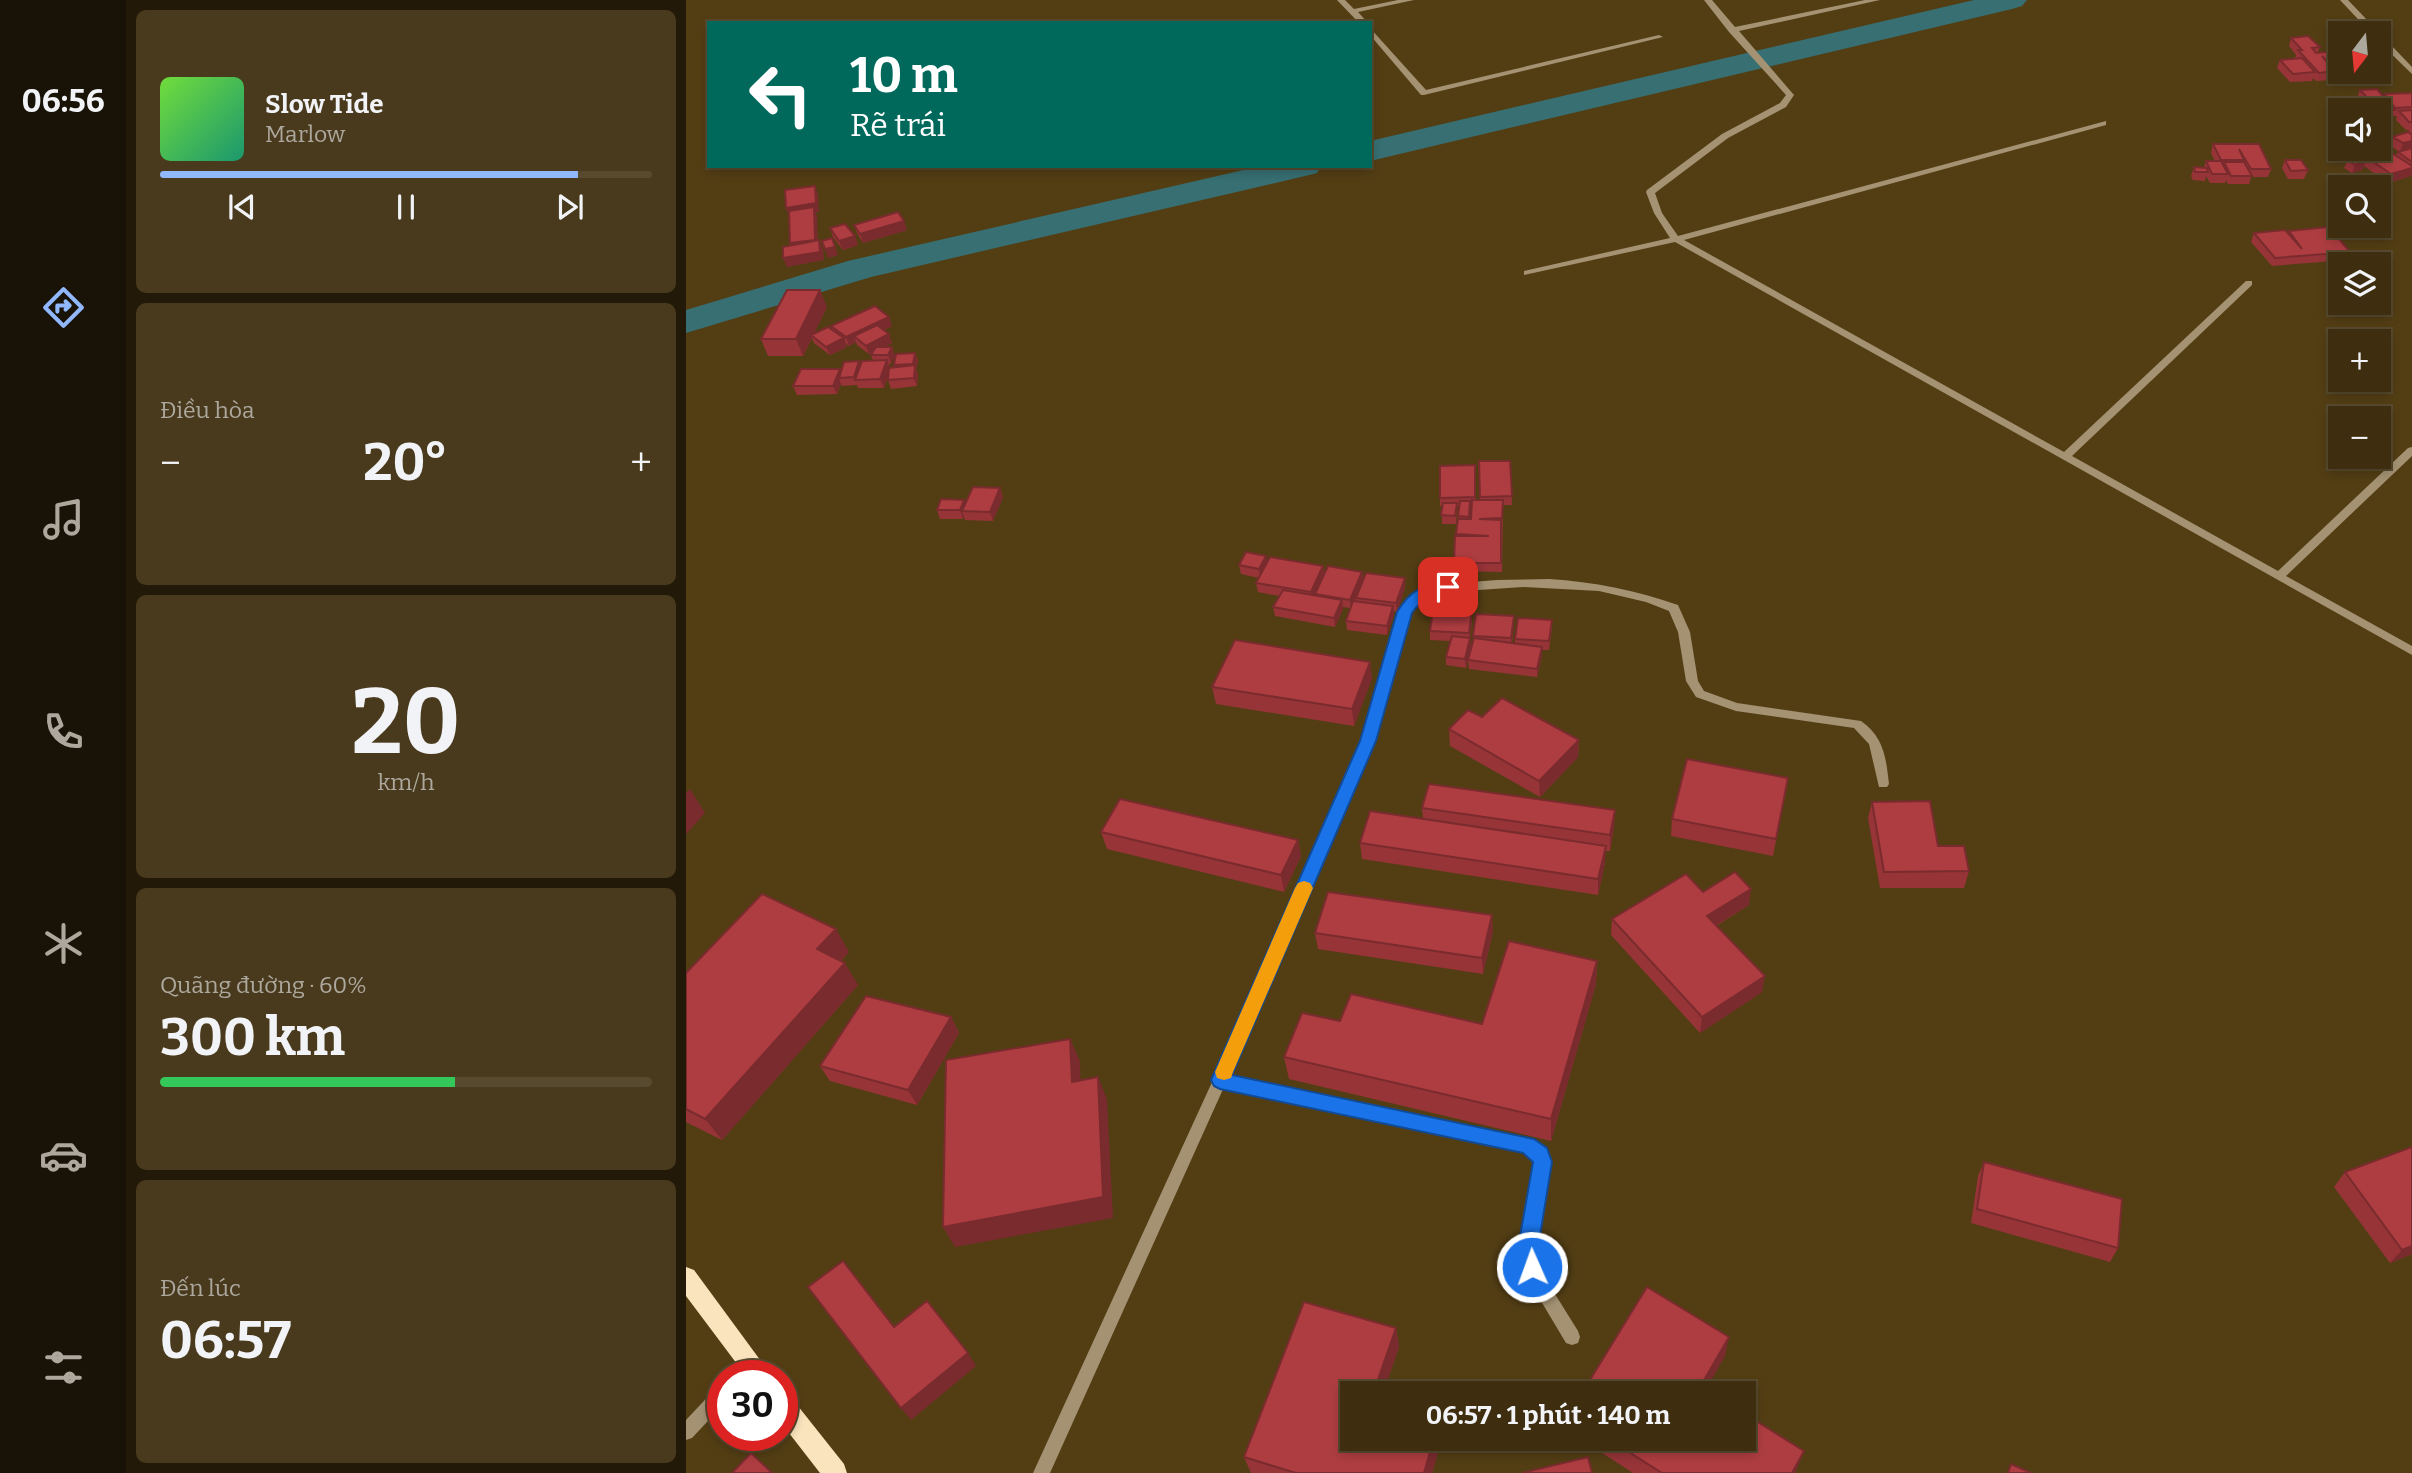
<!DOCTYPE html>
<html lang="vi">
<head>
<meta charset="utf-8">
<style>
  body { margin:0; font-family:Bitter,serif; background:#493a1d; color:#f1f3f6; height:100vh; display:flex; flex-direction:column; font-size:26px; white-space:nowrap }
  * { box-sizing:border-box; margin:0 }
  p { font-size:23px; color:#ada89e }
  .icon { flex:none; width:38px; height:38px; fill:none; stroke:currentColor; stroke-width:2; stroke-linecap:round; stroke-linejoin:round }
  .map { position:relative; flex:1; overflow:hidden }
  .details { display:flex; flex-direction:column; gap:10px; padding:10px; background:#221908; width:560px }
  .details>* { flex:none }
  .banner { position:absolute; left:21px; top:21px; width:665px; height:147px; border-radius:0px; box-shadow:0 4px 10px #0003,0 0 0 2px #574a2f; background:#00695c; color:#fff; overflow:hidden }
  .needle { width:46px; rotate:196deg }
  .controls { position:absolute; left:1642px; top:21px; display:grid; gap:14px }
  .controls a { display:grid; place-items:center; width:63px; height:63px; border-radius:0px; background:#3e2e0f; box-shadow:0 4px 10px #0003,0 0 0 2px #574a2f; font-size:35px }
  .speed { position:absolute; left:21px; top:1360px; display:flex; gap:14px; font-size:35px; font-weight:700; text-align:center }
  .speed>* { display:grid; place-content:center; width:91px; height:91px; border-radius:50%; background:#3e2e0f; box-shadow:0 4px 10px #0003,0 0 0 2px #574a2f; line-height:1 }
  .speed .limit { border:10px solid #d22; background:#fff; color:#111 }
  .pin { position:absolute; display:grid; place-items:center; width:60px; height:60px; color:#fff; margin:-30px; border-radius:14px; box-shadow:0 4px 10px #0006 }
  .me { position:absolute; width:77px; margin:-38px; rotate:358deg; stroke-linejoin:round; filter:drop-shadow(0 0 5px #0008) }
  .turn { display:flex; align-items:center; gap:24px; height:147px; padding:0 28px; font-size:32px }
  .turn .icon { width:91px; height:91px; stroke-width:2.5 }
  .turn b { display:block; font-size:49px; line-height:60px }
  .big { font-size:52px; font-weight:700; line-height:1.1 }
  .details .tile { flex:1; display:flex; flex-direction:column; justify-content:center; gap:10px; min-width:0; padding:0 24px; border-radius:10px; background:#493a1d }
  .details .dial { align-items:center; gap:0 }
  .dial b { font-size:91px; line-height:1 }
  .song { display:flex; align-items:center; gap:21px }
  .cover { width:84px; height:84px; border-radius:10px; background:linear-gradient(135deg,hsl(100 70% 55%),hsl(160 70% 35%)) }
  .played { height:7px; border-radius:4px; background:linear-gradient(90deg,#91b8fd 85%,#574a2f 85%) }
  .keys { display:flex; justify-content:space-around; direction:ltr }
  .heat { display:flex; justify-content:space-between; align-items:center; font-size:38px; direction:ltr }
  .charge { height:10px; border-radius:5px; background:linear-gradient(90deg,#34c759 60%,#574a2f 0) }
  .trip { position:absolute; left:654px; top:1381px; width:416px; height:70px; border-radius:0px; background:#3e2e0f; box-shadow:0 4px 10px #0003,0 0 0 2px #574a2f; font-weight:700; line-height:70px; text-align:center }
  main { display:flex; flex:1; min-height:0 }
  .tab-bar { display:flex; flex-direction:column; width:126px; justify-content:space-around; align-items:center; background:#191206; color:#ada89e }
  .tab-bar .icon { width:49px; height:49px }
  .tab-bar .active { color:#91b8fd }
  .tab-bar b { font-size:32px; color:#f1f3f6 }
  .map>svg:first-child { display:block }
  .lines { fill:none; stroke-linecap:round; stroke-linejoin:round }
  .canal { fill:#376f73; fill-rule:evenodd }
  .minor { fill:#a49273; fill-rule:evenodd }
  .major { fill:#f9e4be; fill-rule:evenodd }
  .wall { fill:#963438; fill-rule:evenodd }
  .shaded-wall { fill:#7a2b2e }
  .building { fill:#ae3d41; stroke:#7a2b2e; stroke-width:2 }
  .route { fill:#1a73e8; stroke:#114b97; stroke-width:2 }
  .slow { fill:#f59e0b }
</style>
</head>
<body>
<main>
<nav class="tab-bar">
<b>06:56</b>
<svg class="icon active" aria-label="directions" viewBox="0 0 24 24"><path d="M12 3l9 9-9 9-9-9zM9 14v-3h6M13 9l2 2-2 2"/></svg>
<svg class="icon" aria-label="music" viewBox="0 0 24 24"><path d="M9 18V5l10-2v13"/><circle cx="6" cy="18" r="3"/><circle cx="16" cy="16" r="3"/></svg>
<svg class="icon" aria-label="phone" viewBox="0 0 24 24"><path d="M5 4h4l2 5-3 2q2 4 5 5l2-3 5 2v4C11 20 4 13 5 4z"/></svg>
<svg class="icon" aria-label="climate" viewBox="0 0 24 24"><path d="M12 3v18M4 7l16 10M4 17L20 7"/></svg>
<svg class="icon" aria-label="car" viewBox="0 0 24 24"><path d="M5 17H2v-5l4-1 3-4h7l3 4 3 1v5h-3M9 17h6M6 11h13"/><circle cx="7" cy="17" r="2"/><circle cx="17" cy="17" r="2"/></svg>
<svg class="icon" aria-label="filters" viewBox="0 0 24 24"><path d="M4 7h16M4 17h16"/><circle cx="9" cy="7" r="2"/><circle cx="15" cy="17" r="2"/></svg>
</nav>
<section class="details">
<div class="tile">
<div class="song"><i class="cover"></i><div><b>Slow Tide</b><p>Marlow</p></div></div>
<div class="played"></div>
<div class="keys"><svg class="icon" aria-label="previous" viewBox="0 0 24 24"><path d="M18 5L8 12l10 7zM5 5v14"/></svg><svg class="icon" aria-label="pause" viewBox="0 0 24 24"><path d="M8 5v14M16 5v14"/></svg><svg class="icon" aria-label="next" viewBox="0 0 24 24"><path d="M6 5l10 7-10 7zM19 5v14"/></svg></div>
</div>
<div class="tile"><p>Điều hòa</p>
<div class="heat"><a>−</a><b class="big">20°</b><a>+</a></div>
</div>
<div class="tile dial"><b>20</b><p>km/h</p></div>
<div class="tile"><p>Quãng đường · 60%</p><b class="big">300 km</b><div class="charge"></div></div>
<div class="tile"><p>Đến lúc</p><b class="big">06:57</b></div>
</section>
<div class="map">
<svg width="1726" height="1473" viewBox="0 0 1726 1473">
  <rect width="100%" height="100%" fill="#533e14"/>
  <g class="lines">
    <g class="canal">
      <path d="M1288 0H1341L1336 6 1326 9 684 161V141Z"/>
      <path d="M575 166H635L631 173 619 176 185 277 0 333V310L162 261Z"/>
    </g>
    <g class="minor">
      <path d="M651 0H659L668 9 712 0H728L672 12 682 23H673Z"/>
      <path d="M1018 0H1026L1049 27 1179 0H1194L1053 31 1108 95 1100 107 1042 138 969 193 976 213 992 236 1420 121V125L998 240 1378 452 1560 281H1566V285L1386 456 1592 571 1722 448 1726 447V456L1600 576 1726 646V655L989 242 838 275V271L984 238 968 213 960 192 961 190 1036 134 1094 103 1100 95 1043 32Z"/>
      <path d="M1654 0H1662L1726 67V74L1692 41V33H1685Z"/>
      <path d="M684 28 740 90 973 35 977 37 738 95H735L684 35Z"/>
      <path d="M863 579C908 582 949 590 992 605L1004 632 1012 681 1018 691 1051 703 1175 721C1198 737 1200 758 1203 784L1201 787H1193L1183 744 1168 728 1050 711 1010 697 1000 681 992 632 983 611 960 602 913 591 837 587 748 593 732 602 725 612 688 741 543 1076 847 1140 859 1150 863 1162 850 1248 859 1278 892 1331 894 1337 892 1343 886 1345 880 1343 846 1286 834 1248 849 1162 838 1151 538 1087 364 1473H347L527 1080 676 741 716 607 729 592 747 585 811 580Z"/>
      <path d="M37 1385V1405L6 1438 0 1440V1420L31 1387Z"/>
    </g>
    <g class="major">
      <path d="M0 1267 8 1270 86 1376H60L0 1296Z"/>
      <path d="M96 1392 104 1396 158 1464 161 1473H134L96 1424Z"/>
    </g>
  </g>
  <g class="wall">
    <path d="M1605 38 1634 47 1632 52H1653L1654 51V72H1692V59L1702 68 1699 76 1648 80 1646 77 1645 80 1630 81 1627 78 1626 81 1604 82 1591 68 1594 60 1609 58 1610 55 1603 46Z"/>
    <path d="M1674 90 1698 97 1699 94 1726 93V148L1714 152 1703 145 1706 137 1722 132 1723 130H1720L1710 120 1711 116H1707L1706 118 1692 120V110H1682L1671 98Z"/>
    <path d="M1527 144H1573L1585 169 1582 177H1565L1563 184H1542L1540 180 1539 183H1524L1520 176 1519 181 1507 180 1505 176 1508 167 1518 168 1520 161H1529L1525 153Z"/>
    <path d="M1726 148V172L1725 176 1702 183 1678 166 1676 170 1666 173 1658 168 1662 160 1667 158 1670 150 1710 156 1712 152Z"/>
    <path d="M1599 160 1622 170 1618 179H1602L1596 168Z"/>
    <path d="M168 225 221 230 177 243 171 233Z"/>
    <path d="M144 228 172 245 157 250 147 237Z"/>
    <path d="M1603 231 1664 252 1660 260 1586 266 1565 242 1568 233H1602Z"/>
    <path d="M141 307 128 333 147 330 145 326H206L198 330 206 343 198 347H206L205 364H203L204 368 208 367V365L229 353 232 361 230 369 232 374 231 386 205 389 202 380 203 373 198 388H172L171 385 156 386 155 384 151 394 111 395 107 386 154 369 155 371 173 361 174 366 187 360 185 355 186 353 183 354 171 345 170 342 163 346 159 343 161 347 144 355 128 343 126 338 117 356H82L75 339Z"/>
    <path d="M793 461H824L826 505H817L816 572 769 571 770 534 773 506H771L770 524H756V506H754V498L789 465 790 500H794ZM784 506H786L785 519H784Z"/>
    <path d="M314 488 317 497 307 521 279 520 278 517 277 519H254L251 510 280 503Z"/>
    <path d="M580 556 581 563 637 566 638 575 676 572 677 579 719 578V587L711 612 708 611V614L701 635 661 630 660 621 664 608 657 607V609L649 627 589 616 587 607 593 596 572 592 570 583 573 578 555 574 553 565Z"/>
    <path d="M786 620 784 638 785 646 780 668 760 665V657L764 641 744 640V631Z"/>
    <path d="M828 624 826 643H829V639L866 628 863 650H856V655L851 677 783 669 782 660 787 644V636Z"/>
    <path d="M686 678 668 726 530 704 526 687Z"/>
    <path d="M796 717 893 740 892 757 854 797 764 746 763 729Z"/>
    <path d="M1099 795 1087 856 985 836 986 819Z"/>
    <path d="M1186 802 1252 846 1283 871 1278 888H1194L1182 818Z"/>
    <path d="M736 808 929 810 928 827 924 851H919V863L912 895 676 859 674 843 737 819Z"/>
    <path d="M415 832 612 840 615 856 598 892 421 849Z"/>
    <path d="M1017 892 1063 905 1030 926 1076 992 1014 1033 925 935 926 919Z"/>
    <path d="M807 931 797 974 632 949 629 933Z"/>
    <path d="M163 952 155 961 172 985 36 1140 0 1122V973Z"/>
    <path d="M911 961 910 984 865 1141 603 1079 598 1057 796 1024Z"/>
    <path d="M265 1017 273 1033 231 1105 144 1081 134 1066Z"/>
    <path d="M1726 1147V1254L1704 1263 1648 1187 1659 1172Z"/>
    <path d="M1298 1162 1432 1248 1424 1262 1285 1223 1292 1176Z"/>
    <path d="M710 1328 713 1347 697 1393H667V1438H756L746 1473H565L558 1457Z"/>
    <path d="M893 1438H1059L1118 1451 1109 1473H947Z"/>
  </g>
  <g class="shaded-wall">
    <path d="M1726 141V148L1714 152 1717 143Z"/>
    <path d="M1680 161 1676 170 1666 173 1669 165Z"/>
    <path d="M1726 162V172L1725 176 1702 183 1705 174 1723 169Z"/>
    <path d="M129 186 132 194 133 212H130L131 216 132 248 107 252 104 243 103 216 100 208Z"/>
    <path d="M218 221 221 230 177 243 174 234Z"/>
    <path d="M169 236 172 245 157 250 153 241Z"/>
    <path d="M133 240 137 249 138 260 101 267 97 258Z"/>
    <path d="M149 247 152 255 142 258 139 249Z"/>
    <path d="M134 290 141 307 127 336 125 335 126 338 117 356 110 339Z"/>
    <path d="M203 317 206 326 174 341 168 336 170 342 163 346 160 337Z"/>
    <path d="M203 334 206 343 183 354 180 346Z"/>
    <path d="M158 338 161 347 144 355 140 347Z"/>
    <path d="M206 347 209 356 205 364 202 355Z"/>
    <path d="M229 353 232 361 230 369 232 374 231 386 228 378 229 369 227 364Z"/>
    <path d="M201 360 204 368 198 388 194 379Z"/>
    <path d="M173 361 176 370 169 380 171 386 168 377Z"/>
    <path d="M154 369 158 377 153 378 155 384 151 394 147 386Z"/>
    <path d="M314 488 317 497 307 521 304 512Z"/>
    <path d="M278 500 281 508 276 511 278 517 277 519 274 510Z"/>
    <path d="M580 556 582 565 574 578 573 569Z"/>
    <path d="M637 566 638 575 626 601 625 592Z"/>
    <path d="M676 572 677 581 665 609 664 600Z"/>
    <path d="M719 578V587L711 612 710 603Z"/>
    <path d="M656 600 657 609 649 627 648 618Z"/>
    <path d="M707 606 708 614 701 635V626Z"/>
    <path d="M786 611V620L783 642V633Z"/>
    <path d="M828 616V624L825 647V638Z"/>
    <path d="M784 638 785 646 780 668 779 659Z"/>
    <path d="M856 647V655L851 677V669Z"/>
    <path d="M684 662 686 678 668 726 666 709Z"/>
    <path d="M893 740 892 757 854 797 853 781Z"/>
    <path d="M4 789 19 813 0 834V793Z"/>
    <path d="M929 810 928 827 924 851V835Z"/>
    <path d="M612 840 615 856 598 892 595 875Z"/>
    <path d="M920 846 919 863 912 895V879Z"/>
    <path d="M1065 889 1063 905 1019 932 1021 916Z"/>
    <path d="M806 915 807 931 797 974 796 958Z"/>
    <path d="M150 929 163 952 144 972 131 949Z"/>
    <path d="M911 961 910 984 865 1141V1119Z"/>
    <path d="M159 963 172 985 36 1140 19 1119Z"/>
    <path d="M1079 976 1076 992 1014 1033 1016 1017Z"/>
    <path d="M265 1017 273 1033 231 1105 222 1090Z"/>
    <path d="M384 1039 394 1061 395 1104 386 1082Z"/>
    <path d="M412 1077 421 1099 427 1218 269 1247 257 1227Z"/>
    <path d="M1726 1246V1254L1704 1263 1716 1250Z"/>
    <path d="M710 1328 713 1347 697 1393H688V1391Z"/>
    <path d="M1043 1337 1039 1356 1018 1393 1014 1387Z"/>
    <path d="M282 1353 290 1366 225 1420 215 1408Z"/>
    <path d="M748 1438H756L746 1473H738Z"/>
    <path d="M1118 1451 1109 1473H1106Z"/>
  </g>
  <g class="building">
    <path d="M1622 36 1634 47 1626 48 1630 53 1651 51 1654 53V71L1652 72 1636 56 1648 71 1633 73 1612 50H1616L1605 38Z"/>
    <path d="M1616 58 1629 72 1607 74 1594 60Z"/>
    <path d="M1692 59 1702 68 1692 69Z"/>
    <path d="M1691 89 1709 110 1694 111 1674 90Z"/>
    <path d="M1726 93V107L1709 108 1699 94Z"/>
    <path d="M1726 110V122H1723L1713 111Z"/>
    <path d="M1722 132 1726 135V141L1717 143 1706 137Z"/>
    <path d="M1527 144H1573L1585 169H1565L1553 149 1558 160H1535Z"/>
    <path d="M1692 144 1726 166V168L1705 174 1670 150 1675 149H1692Z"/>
    <path d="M1726 148V162L1712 152Z"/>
    <path d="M1673 157 1680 161 1669 165 1662 160Z"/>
    <path d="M1599 160H1615L1622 170 1605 171Z"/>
    <path d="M1520 161H1535L1542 174H1526Z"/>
    <path d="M1538 162H1558L1566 176H1545Z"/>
    <path d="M1508 167 1521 168 1522 172H1509Z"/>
    <path d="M129 186 130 203 100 208 99 190Z"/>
    <path d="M128 207 129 240 104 243 103 211Z"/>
    <path d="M212 212 218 221 174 234 168 225Z"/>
    <path d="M159 224 169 236 153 241 144 228Z"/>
    <path d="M1643 227 1664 252 1589 258 1568 233 1599 230 1616 249 1603 231Z"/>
    <path d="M146 238 149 247 139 249 136 241Z"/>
    <path d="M133 240 134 252 97 258V247Z"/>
    <path d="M101 290H134L110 339H75Z"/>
    <path d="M189 306 203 317 160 337 145 326Z"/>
    <path d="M191 325 203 334 180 346 168 336Z"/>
    <path d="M142 327 158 338 140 347 125 335Z"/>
    <path d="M190 347H206L202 355H185Z"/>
    <path d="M229 353 227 364 208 365 210 354Z"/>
    <path d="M201 360 194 379 169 380 176 361Z"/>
    <path d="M173 361 168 377 153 378 158 362Z"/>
    <path d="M229 365 228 378 202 380 203 368Z"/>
    <path d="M115 369H154L147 386H107Z"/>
    <path d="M793 461H824L826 496 794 497Z"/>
    <path d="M789 465V497L754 498V466Z"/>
    <path d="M287 487 314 488 304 512 276 511Z"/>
    <path d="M255 499 278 500 274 510H251Z"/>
    <path d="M786 500H817L816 518 793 519 815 520V563H768L769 536H803L770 534 772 519H785Z"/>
    <path d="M774 501H784L783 517 772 516Z"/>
    <path d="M757 503H771L769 516 755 515Z"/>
    <path d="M560 552 580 556 573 569 553 565Z"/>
    <path d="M584 557 637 566 625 592 570 583Z"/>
    <path d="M642 566 676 572 664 600 629 594Z"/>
    <path d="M680 573 719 578 710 603 670 598Z"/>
    <path d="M597 590 656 600 648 618 587 607Z"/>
    <path d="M667 601 707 606 701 626 660 621Z"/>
    <path d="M747 609 786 611 783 633 744 631Z"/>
    <path d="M790 614 828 616 825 638 787 636Z"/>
    <path d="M832 618 866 620 863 641 829 639Z"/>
    <path d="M766 636 784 638 779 659 760 657Z"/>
    <path d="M788 638 856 647 851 669 782 660Z"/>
    <path d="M549 640 684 662 666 709 526 687Z"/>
    <path d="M816 698 893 740 853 781 763 729 782 710 796 717Z"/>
    <path d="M1001 759 1102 778 1090 839 986 819Z"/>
    <path d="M743 784 929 810 924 835 736 808Z"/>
    <path d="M434 799 612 840 595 875 415 832Z"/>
    <path d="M1244 801 1252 846H1278L1283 871 1198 872 1186 802Z"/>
    <path d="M684 811 920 846 912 879 674 843Z"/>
    <path d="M1049 872 1065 889 1021 916 1079 976 1016 1017 926 919 1000 874 1017 892Z"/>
    <path d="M642 892 806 915 796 958 629 933Z"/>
    <path d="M76 894 150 929 131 949 159 963 19 1119 0 1109V973Z"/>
    <path d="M823 941 911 961 865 1119 598 1057 616 1013 654 1021 665 994 796 1024Z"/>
    <path d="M180 996 265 1017 222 1090 134 1066Z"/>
    <path d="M384 1039 386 1082 412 1077 417 1197 257 1227 260 1060Z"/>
    <path d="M1726 1147V1246L1716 1250 1659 1172Z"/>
    <path d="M1298 1162 1436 1199 1432 1248 1291 1209Z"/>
    <path d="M157 1261 208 1327 241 1301 282 1353 215 1408 122 1287Z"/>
    <path d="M961 1287 1043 1337 1014 1387 1025 1393H896Z"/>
    <path d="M618 1302 710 1328 688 1391 695 1393H667V1438H748L738 1473H610L558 1457Z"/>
    <path d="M1059 1414 1118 1451 1106 1473H976L921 1438H1059Z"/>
    <path d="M65 1453 86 1473H46Z"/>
    <path d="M902 1457 906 1473H836Z"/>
    <path d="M1325 1464 1345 1473H1322Z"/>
  </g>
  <path class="route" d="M762 582 767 584 769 587 767 591C749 596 737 596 726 613L690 741 546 1075 848 1139 861 1148 866 1162 852 1248 856 1267 853 1274 846 1277 839 1274 832 1248 847 1162 837 1153 534 1089 528 1086 525 1080 674 741 711 612C725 589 735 586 762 582Z"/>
  <path class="slow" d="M618 881 624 883 627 888 547 1072 545 1078 538 1080 531 1078 529 1072 609 888 612 883Z"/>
</svg>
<div class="controls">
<a><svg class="needle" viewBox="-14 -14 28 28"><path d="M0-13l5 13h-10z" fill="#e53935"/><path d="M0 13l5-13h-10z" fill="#ada89e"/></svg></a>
<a><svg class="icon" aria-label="sound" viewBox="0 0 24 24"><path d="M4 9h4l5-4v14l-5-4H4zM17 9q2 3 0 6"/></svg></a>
<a><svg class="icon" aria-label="search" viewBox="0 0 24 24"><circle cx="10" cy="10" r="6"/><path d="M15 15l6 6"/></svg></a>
<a><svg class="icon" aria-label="layers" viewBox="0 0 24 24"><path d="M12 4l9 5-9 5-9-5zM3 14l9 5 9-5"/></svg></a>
<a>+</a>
<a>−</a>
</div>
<div class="speed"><div class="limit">30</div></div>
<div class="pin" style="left:762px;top:587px;background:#d93025"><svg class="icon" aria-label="arrive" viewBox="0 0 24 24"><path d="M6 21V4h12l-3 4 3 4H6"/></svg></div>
<svg class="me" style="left:846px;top:1267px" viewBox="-20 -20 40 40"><circle r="17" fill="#1a73e8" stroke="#fff" stroke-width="3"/><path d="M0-11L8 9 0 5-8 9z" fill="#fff"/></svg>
<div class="trip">06:57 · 1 phút · 140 m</div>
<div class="banner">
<div class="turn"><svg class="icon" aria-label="left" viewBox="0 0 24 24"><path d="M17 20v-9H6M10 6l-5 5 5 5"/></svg><div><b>10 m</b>Rẽ trái</div></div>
</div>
</div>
</main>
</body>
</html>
